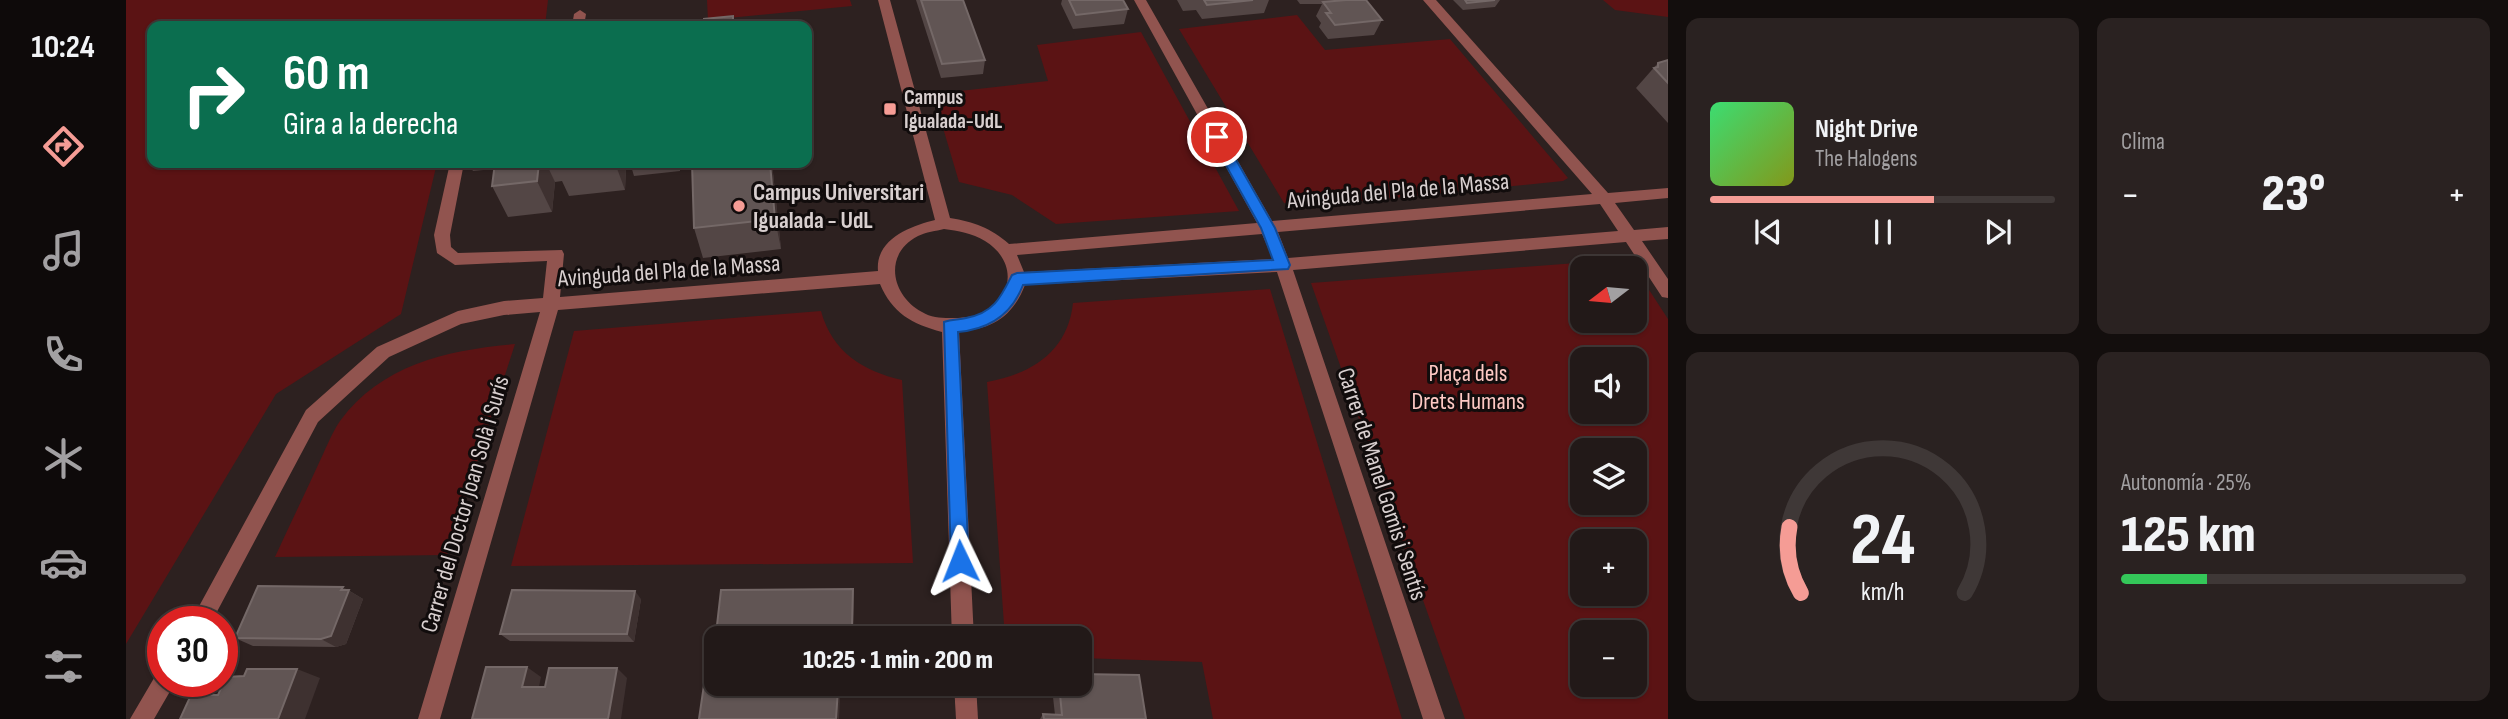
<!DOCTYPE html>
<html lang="es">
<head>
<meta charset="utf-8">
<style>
  body { margin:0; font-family:"Sofia Sans Condensed",sans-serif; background:#2a2221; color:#f1f3f6; height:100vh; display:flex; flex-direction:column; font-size:26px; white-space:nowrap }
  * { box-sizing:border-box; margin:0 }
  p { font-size:23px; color:#a2a0a2 }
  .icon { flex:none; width:38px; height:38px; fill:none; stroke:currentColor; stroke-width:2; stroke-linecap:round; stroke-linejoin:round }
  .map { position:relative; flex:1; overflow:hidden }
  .panel { display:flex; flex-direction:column; gap:18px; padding:18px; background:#130e0d; width:840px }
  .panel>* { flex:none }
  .banner { position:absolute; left:21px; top:21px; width:665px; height:147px; border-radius:14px; box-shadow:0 2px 5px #0004,0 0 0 2px #3f3837; background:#0b6e4f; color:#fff; overflow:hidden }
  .needle { width:46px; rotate:254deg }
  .fabs { position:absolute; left:1444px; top:256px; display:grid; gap:14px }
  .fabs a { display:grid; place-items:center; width:77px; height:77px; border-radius:14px; background:#221918; box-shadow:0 2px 5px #0004,0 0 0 2px #3f3837; font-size:35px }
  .speed { position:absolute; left:21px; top:606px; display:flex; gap:14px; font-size:35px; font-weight:700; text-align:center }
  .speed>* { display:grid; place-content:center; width:91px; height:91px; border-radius:50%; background:#221918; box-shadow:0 2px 5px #0004,0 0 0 2px #3f3837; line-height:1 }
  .speed .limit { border:10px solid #d22; background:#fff; color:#111 }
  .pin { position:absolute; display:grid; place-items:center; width:60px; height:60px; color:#fff; margin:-30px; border:4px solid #fff; border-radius:50%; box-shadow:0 2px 7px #0007 }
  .me { position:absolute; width:77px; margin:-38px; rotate:358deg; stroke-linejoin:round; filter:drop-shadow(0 0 5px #0008) }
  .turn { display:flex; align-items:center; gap:24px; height:147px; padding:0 21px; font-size:32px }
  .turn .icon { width:91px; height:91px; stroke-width:2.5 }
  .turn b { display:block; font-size:49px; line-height:60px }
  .big { font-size:52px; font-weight:800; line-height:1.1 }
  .panel .tile { flex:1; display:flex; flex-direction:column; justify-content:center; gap:10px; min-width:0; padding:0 24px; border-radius:14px; background:#2a2221 }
  .panel .dial { align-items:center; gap:0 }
  .dial svg { height:182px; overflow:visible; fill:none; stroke:#3f3837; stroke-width:7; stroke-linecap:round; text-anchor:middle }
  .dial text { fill:#f1f3f6; stroke:none }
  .song { display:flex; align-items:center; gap:21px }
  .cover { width:84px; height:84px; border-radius:10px; background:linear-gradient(135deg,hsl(140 70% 55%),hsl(70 70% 35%)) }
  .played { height:7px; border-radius:4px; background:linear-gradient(90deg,#f59c95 65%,#3f3837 65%) }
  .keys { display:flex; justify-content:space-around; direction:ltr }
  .heat { display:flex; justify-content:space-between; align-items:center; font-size:38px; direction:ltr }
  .charge { height:10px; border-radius:5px; background:linear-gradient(90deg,#34c759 25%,#3f3837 0) }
  .panel .tiles { flex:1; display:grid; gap:18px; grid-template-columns:repeat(2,1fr) }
  .trip { position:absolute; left:578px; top:626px; width:388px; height:70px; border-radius:14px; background:#221918; box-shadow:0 2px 5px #0004,0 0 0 2px #3f3837; font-weight:800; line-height:70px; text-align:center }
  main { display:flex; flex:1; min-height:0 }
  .tabs { display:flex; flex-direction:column; width:126px; justify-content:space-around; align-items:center; background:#0e0a0a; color:#a2a0a2 }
  .tabs .icon { width:49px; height:49px }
  .tabs .selected { color:#f59c95 }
  .tabs b { font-size:32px; color:#f1f3f6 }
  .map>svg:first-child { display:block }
  .green { fill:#5b1314; fill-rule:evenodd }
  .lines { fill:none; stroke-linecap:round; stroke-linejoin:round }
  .minor { fill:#91544f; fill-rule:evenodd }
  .wall { fill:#534645 }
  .shaded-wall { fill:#3e3130 }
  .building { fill:#615554; stroke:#746867; stroke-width:2 }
  .route { fill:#1a73e8; stroke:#114b97; stroke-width:2 }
  .poi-dot { fill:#f59c95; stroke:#110c0c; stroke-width:2.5 }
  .labels { text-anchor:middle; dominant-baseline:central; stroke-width:6; stroke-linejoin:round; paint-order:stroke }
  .far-poi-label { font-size:21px; font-weight:bold; fill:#d8cfcf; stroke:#110c0c; text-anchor:start }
  .street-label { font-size:24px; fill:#d8cfcf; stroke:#110c0c }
  .poi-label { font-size:24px; font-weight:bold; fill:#d8cfcf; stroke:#110c0c; text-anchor:start }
  .park-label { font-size:24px; fill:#fec9c4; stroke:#110c0c }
</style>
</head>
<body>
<main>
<nav class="tabs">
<b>10:24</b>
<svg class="icon selected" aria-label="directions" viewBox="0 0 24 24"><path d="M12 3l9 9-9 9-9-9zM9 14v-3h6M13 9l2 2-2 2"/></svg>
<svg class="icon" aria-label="music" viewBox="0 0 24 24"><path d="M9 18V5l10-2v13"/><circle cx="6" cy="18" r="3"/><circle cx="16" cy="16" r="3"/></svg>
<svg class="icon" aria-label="phone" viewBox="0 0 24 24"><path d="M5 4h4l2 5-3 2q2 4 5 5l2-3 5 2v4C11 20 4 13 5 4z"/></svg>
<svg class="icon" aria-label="climate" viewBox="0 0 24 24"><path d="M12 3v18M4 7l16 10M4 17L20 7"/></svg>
<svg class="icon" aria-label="car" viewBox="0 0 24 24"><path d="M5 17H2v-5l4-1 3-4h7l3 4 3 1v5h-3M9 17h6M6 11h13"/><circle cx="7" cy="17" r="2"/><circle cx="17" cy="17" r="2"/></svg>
<svg class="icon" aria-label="filters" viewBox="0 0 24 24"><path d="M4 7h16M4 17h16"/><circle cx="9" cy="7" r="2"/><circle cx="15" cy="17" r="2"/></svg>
</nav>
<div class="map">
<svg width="1542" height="719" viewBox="0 0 1542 719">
  <rect width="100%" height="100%" fill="#2d2120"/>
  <g class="green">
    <path d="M0 0H422L419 26H26V163H311L275 314 150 394 0 644Z"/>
    <path d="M581 0H724L726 6 582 20Z"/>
    <path d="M1477 0H1542V17L1489 10Z"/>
    <path d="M1171 15 1199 50 1324 39 1442 178 1437 181 1176 207 1158 203 1053 29Z"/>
    <path d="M1015 32 1113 211 930 224 886 195 833 182 807 94 922 81 911 45Z"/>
    <path d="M1503 259 1542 319V719H1339L1185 283ZM1456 268H1508V320H1456ZM1456 359H1508V411H1456ZM1456 450H1508V502H1456ZM1456 541H1508V593H1456ZM1456 632H1508V684H1456Z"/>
    <path d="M1144 289 1276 719H1087L1076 662 954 658V639H879L861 382C906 374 942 351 947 303Z"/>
    <path d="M695 311C706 352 737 371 776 380L787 563 385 566 448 331Z"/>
    <path d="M389 344 321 555 149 557C163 526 178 496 192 465 199 451 205 434 214 421 256 364 322 350 389 344Z"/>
  </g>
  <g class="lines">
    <g class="minor">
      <path d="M752 0H764L824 218C848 222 865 228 883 244L1131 223 1008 0H1020L1146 221 1466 194 1297 0H1310L1482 193 1542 188V198L1489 203 1508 230 1542 227V239L1516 241 1542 279V298L1536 297 1500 242 1167 270 1319 719H1297L1151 272 899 285C887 316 866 330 833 331L848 639H826L816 332C786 324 766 313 754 284L432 310 314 719H292L414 312 378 315 335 324 263 357 192 422 86 621H65L180 410 251 347 332 311 378 301 417 298 421 261 329 265 311 253 308 235 324 163H338L324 235 325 247 332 253 436 250 438 254 434 297 752 271C749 239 785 226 809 220ZM1474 204 1492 231 1162 258 1152 232ZM818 229C832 231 846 233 859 241 885 257 890 286 867 307 858 315 844 317 832 318 819 318 807 319 796 312 765 295 757 254 792 236 800 232 810 231 818 229ZM1136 234 1147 259 898 272 891 255Z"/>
      <path d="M454 10 460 14 458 26H446L448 14Z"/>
      <path d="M37 671V681H50L28 719H4L31 673Z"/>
      <path d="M828 684H850L852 719H830Z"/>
    </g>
  </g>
  <g class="wall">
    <path d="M790 0H837L859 60 857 74 815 78Z"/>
    <path d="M936 0H943L1002 9 998 24 947 29 935 4Z"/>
    <path d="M1051 0H1143L1138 13 1076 19 1070 10 1057 11Z"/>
    <path d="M1171 0H1240L1256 20 1248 35 1202 39 1193 27 1195 23 1190 16 1196 4H1174Z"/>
    <path d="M1327 0H1374L1369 7 1337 10Z"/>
    <path d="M1542 60V123L1510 88 1532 63Z"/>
    <path d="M342 163H554V171L508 176 505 166 500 167 499 190 443 196 436 181 429 182 426 212 382 217 366 186 368 169 347 171Z"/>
    <path d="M646 163 655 249 577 258 568 228Z"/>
    <path d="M727 589 728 598 727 633H678V639H593L590 634Z"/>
    <path d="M222 590 237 599 220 644 210 647 127 646 109 638Z"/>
    <path d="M515 599 508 642 384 641 374 634Z"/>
    <path d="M929 684H954L1020 719H914L917 714 929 715 926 688Z"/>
  </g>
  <g class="shaded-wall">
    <path d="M413 163H420L429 182 426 212 411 181Z"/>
    <path d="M489 163H499L500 167 499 190Z"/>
    <path d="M644 163H646L655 249 649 219Z"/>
    <path d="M217 587 237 599 220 644 210 647 195 639Z"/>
    <path d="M727 589 728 598 727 633 726 625Z"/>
    <path d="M509 591 515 599 508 642 501 634Z"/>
    <path d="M676 625 678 633V639L675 633Z"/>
    <path d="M401 667 415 677 411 696 396 687Z"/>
    <path d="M491 668 501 678 495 719H482Z"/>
    <path d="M171 669 194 678 179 719H152Z"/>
    <path d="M712 689 714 699 713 719H710Z"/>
  </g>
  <g class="building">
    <path d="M795 0H837L859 60 816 64Z"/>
    <path d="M943 0H997L1002 9 950 15Z"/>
    <path d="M1078 0H1127L1081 5Z"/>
    <path d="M1220 0H1240L1256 20 1209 25 1200 13H1205L1197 2Z"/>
    <path d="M1339 0H1369L1341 3Z"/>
    <path d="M607 16V26H578V19Z"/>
    <path d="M544 21V26H489Z"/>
    <path d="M1542 60V83L1528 68 1532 67V63Z"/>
    <path d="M369 163H413L411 181 366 186Z"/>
    <path d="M429 163H454L429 165Z"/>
    <path d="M566 163H644L649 219 568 228Z"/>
    <path d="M132 586 217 587 215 590H223L205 636 195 639 109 638Z"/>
    <path d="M727 589 726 625H676L675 633 590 634 595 590Z"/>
    <path d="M386 590 509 591 501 634H374Z"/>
    <path d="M581 664 590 665V684H682L681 689H712L710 719H573Z"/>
    <path d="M360 667H401L396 687H419L423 668H491L482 719H346Z"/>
    <path d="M121 669H171L152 719H54L65 695H92L100 677 118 676Z"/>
    <path d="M954 674 1013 675 1020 719H918L917 714 936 715 933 684H954Z"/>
  </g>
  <path class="route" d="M1091 133 1097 137 1149 228 1164 265 1162 269 897 285C886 314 864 329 832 332L843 561 840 567 834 569 827 567 825 561 818 322C826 319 833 320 840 318 868 313 875 297 886 275L891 273 1147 260 1135 228 1084 137Z"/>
  <g class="poi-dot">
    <rect x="757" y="102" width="14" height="14" rx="3.5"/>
    <circle cx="613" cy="206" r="7"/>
  </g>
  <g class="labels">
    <g class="far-poi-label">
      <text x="778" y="97">Campus<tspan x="778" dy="24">Igualada-UdL</tspan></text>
    </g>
    <g class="street-label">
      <text transform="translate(1272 191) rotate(-5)">Avinguda del Pla de la Massa</text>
      <text transform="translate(543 271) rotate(-4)">Avinguda del Pla de la Massa</text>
      <text transform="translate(1256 484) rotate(72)">Carrer de Manel Gomis i Sentís</text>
      <text transform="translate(339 504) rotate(-74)">Carrer del Doctor Joan Solà i Surís</text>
    </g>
    <g class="poi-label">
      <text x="627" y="192">Campus Universitari<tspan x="627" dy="28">Igualada - UdL</tspan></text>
    </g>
    <g class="park-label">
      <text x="1342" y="373">Plaça dels<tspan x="1342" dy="28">Drets Humans</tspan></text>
    </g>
  </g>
</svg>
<div class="fabs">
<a><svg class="needle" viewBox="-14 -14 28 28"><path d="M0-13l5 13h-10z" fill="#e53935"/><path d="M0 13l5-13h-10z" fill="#a2a0a2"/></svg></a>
<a><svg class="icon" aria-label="sound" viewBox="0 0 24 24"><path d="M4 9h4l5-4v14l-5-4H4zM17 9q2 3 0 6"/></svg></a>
<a><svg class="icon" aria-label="layers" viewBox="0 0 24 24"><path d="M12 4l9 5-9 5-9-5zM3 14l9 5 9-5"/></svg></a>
<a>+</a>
<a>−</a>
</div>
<div class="speed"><div class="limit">30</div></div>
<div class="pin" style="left:1091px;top:137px;background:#d93025"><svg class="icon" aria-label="arrive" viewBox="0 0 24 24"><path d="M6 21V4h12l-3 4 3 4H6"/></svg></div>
<svg class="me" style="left:834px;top:561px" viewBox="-20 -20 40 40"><path d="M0-17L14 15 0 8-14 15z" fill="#1a73e8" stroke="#fff" stroke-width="4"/></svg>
<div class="trip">10:25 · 1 min · 200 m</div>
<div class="banner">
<div class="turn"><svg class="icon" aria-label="right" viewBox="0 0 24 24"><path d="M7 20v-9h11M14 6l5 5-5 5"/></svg><div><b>60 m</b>Gira a la derecha</div></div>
</div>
</div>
<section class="panel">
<div class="tiles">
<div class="tile">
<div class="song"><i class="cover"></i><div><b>Night Drive</b><p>The Halogens</p></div></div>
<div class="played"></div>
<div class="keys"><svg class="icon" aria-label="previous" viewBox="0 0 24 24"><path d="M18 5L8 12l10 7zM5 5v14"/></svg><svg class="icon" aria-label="pause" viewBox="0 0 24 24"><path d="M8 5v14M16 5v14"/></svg><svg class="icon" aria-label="next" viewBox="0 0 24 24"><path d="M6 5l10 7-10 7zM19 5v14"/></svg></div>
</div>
<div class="tile"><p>Clima</p>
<div class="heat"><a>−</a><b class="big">23°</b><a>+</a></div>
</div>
<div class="tile dial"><svg viewBox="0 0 100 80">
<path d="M14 69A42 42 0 1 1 86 69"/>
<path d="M14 69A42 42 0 0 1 9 40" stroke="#f59c95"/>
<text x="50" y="56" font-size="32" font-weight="700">24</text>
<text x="50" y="72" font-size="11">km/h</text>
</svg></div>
<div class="tile"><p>Autonomía · 25%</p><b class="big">125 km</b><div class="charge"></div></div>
</div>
</section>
</main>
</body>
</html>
